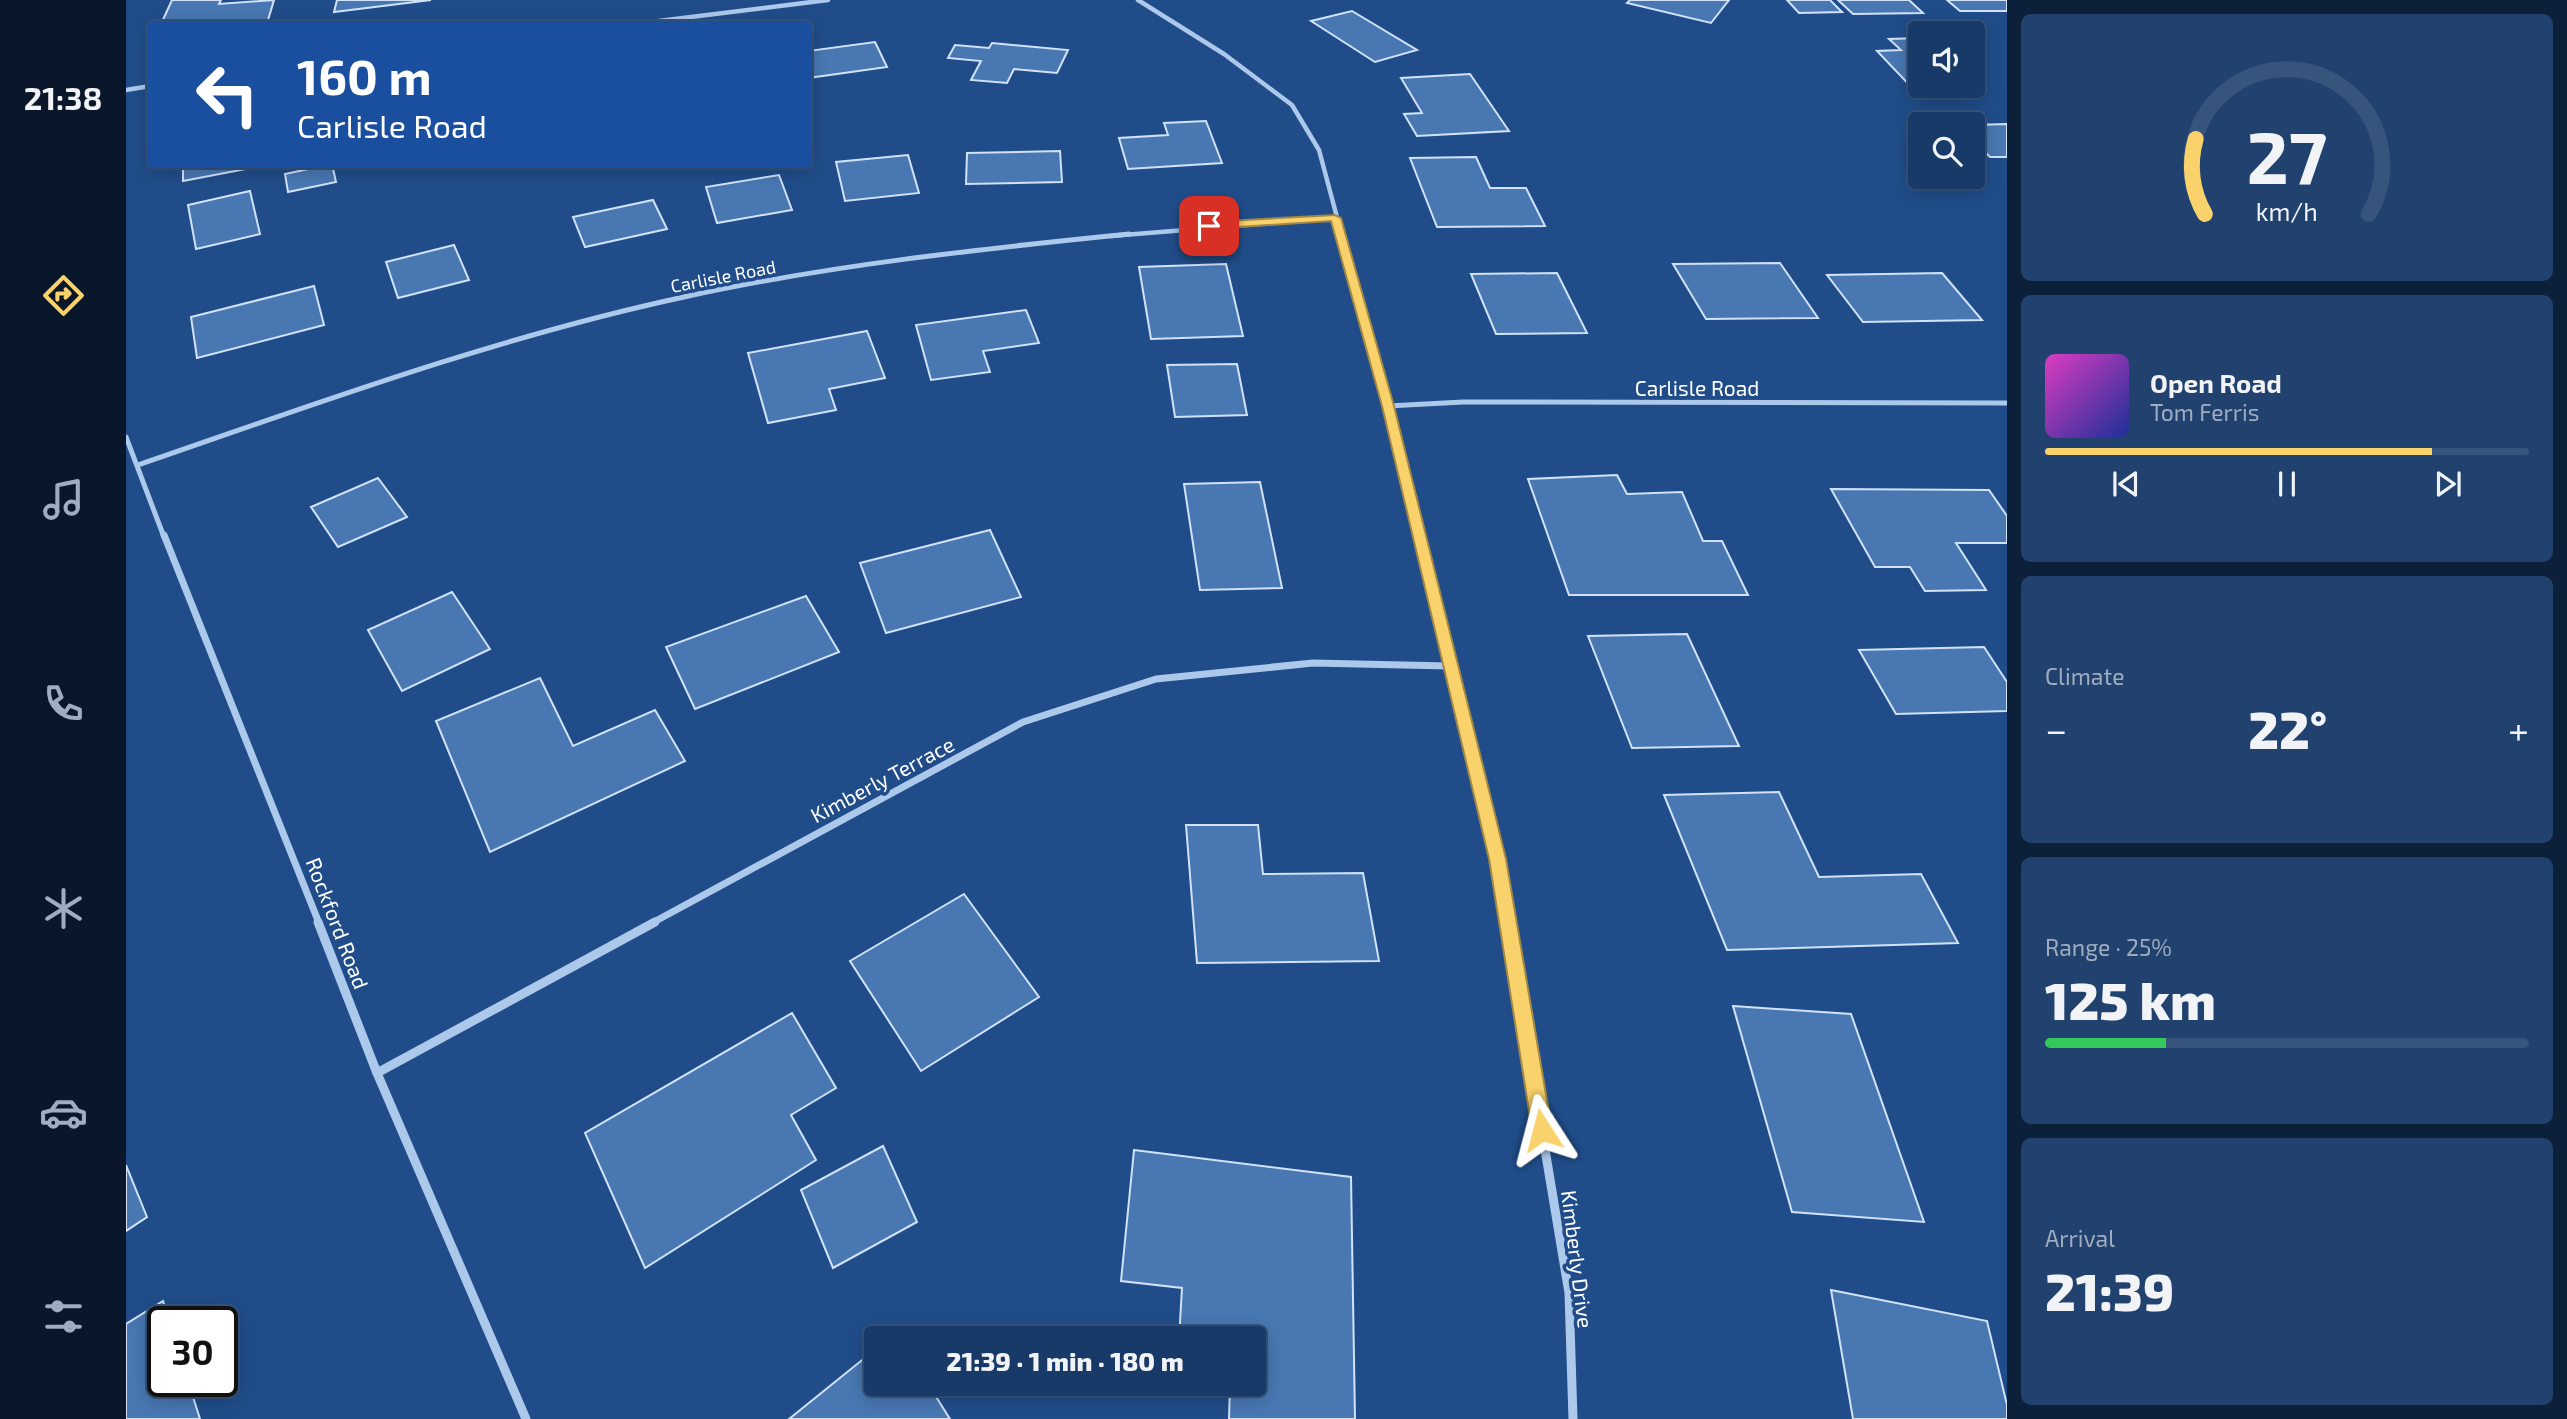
<!DOCTYPE html>
<html lang="en">
<head>
<meta charset="utf-8">
<style>
  body { margin:0; font-family:"Exo 2",sans-serif; background:#21416e; color:#f1f3f6; height:100vh; display:flex; flex-direction:column; font-size:26px; white-space:nowrap }
  * { box-sizing:border-box; margin:0 }
  p { font-size:23px; color:#9fadc0 }
  .icon { flex:none; width:38px; height:38px; fill:none; stroke:currentColor; stroke-width:2; stroke-linecap:round; stroke-linejoin:round }
  .map { position:relative; flex:1; overflow:hidden }
  .panel { display:flex; flex-direction:column; gap:14px; padding:14px; background:#0d2039; width:560px }
  .panel>* { flex:none }
  .hud { position:absolute; left:21px; top:21px; width:665px; height:147px; border-radius:7px; box-shadow:0 4px 18px #0003,0 0 0 2px #36547c; background:#1a4fa0; color:#fff; overflow:hidden }
  .controls { position:absolute; left:1782px; top:21px; display:grid; gap:14px }
  .controls a { display:grid; place-items:center; width:77px; height:77px; border-radius:7px; background:#183a68; box-shadow:0 4px 18px #0003,0 0 0 2px #36547c; font-size:35px }
  .speed { position:absolute; left:21px; top:1306px; display:flex; gap:14px; font-size:35px; font-weight:700; text-align:center }
  .speed>* { display:grid; place-content:center; width:91px; height:91px; border-radius:50%; background:#183a68; box-shadow:0 4px 18px #0003,0 0 0 2px #36547c; line-height:1 }
  .speed .limit { border:4px solid #111; border-radius:10px; background:#fff; color:#111 }
  .pin { position:absolute; display:grid; place-items:center; width:60px; height:60px; color:#fff; margin:-30px; border-radius:14px; box-shadow:0 4px 10px #0006 }
  .me { position:absolute; width:77px; margin:-38px; rotate:351deg; stroke-linejoin:round; filter:drop-shadow(0 0 5px #0008) }
  .turn { display:flex; align-items:center; gap:24px; height:147px; padding:0 35px; font-size:32px }
  .turn .icon { width:91px; height:91px; stroke-width:2.5 }
  .turn b { display:block; font-size:49px; line-height:60px }
  .big { font-size:52px; font-weight:800; line-height:1.1 }
  .panel .card { flex:1; display:flex; flex-direction:column; justify-content:center; gap:10px; min-width:0; padding:0 24px; border-radius:10px; background:#21416e }
  .panel .dial { align-items:center; gap:0 }
  .dial svg { height:182px; overflow:visible; fill:none; stroke:#36547c; stroke-width:7; stroke-linecap:round; text-anchor:middle }
  .dial text { fill:#f1f3f6; stroke:none }
  .song { display:flex; align-items:center; gap:21px }
  .cover { width:84px; height:84px; border-radius:10px; background:linear-gradient(135deg,hsl(310 70% 55%),hsl(230 70% 35%)) }
  .played { height:7px; border-radius:4px; background:linear-gradient(90deg,#f9d26c 80%,#36547c 80%) }
  .keys { display:flex; justify-content:space-around; direction:ltr }
  .heat { display:flex; justify-content:space-between; align-items:center; font-size:38px; direction:ltr }
  .charge { height:10px; border-radius:5px; background:linear-gradient(90deg,#34c759 25%,#36547c 0) }
  .trip { position:absolute; left:738px; top:1326px; width:402px; height:70px; border-radius:7px; background:#183a68; box-shadow:0 4px 18px #0003,0 0 0 2px #36547c; font-weight:800; line-height:70px; text-align:center }
  main { display:flex; flex:1; min-height:0 }
  .menu { display:flex; flex-direction:column; width:126px; justify-content:space-around; align-items:center; background:#0a172a; color:#9fadc0 }
  .menu .icon { width:49px; height:49px }
  .menu .current { color:#f9d26c }
  .menu b { font-size:32px; color:#f1f3f6 }
  .map>svg:first-child { display:block }
  .building { fill:#4877b2; stroke:#d1e2f8; stroke-width:2 }
  .lines { fill:none; stroke-linecap:round; stroke-linejoin:round }
  .minor-far3 { stroke:#acc8eb; stroke-width:4.5 }
  .minor-far2 { stroke:#acc8eb; stroke-width:5 }
  .minor-far1 { stroke:#acc8eb; stroke-width:7 }
  .minor { stroke:#acc8eb; stroke-width:9 }
  .route { fill:#f9d26c; stroke:#a28846; stroke-width:2 }
  .labels { text-anchor:middle; dominant-baseline:central; stroke-width:7; stroke-linejoin:round; paint-order:stroke }
  .far-street-label { font-size:18px; fill:#fff; stroke:#204d8a }
  .street-label { font-size:21px; fill:#fff; stroke:#204d8a }
</style>
</head>
<body>
<main>
<nav class="menu">
<b>21:38</b>
<svg class="icon current" aria-label="directions" viewBox="0 0 24 24"><path d="M12 3l9 9-9 9-9-9zM9 14v-3h6M13 9l2 2-2 2"/></svg>
<svg class="icon" aria-label="music" viewBox="0 0 24 24"><path d="M9 18V5l10-2v13"/><circle cx="6" cy="18" r="3"/><circle cx="16" cy="16" r="3"/></svg>
<svg class="icon" aria-label="phone" viewBox="0 0 24 24"><path d="M5 4h4l2 5-3 2q2 4 5 5l2-3 5 2v4C11 20 4 13 5 4z"/></svg>
<svg class="icon" aria-label="climate" viewBox="0 0 24 24"><path d="M12 3v18M4 7l16 10M4 17L20 7"/></svg>
<svg class="icon" aria-label="car" viewBox="0 0 24 24"><path d="M5 17H2v-5l4-1 3-4h7l3 4 3 1v5h-3M9 17h6M6 11h13"/><circle cx="7" cy="17" r="2"/><circle cx="17" cy="17" r="2"/></svg>
<svg class="icon" aria-label="filters" viewBox="0 0 24 24"><path d="M4 7h16M4 17h16"/><circle cx="9" cy="7" r="2"/><circle cx="15" cy="17" r="2"/></svg>
</nav>
<div class="map">
<svg width="1881" height="1419" viewBox="0 0 1881 1419">
  <rect width="100%" height="100%" fill="#204d8a"/>
  <g class="building">
    <path d="M46 0H95L93 4 148 0 142 20 100 24H35Z"/>
    <path d="M211 0H305L208 12Z"/>
    <path d="M1504 0H1603L1585 23 1501 3Z"/>
    <path d="M1661 0H1704L1716 12 1673 13Z"/>
    <path d="M1712 0H1783L1797 13 1727 14Z"/>
    <path d="M1821 0H1881V11H1834Z"/>
    <path d="M1226 11 1291 50 1249 62 1185 21Z"/>
    <path d="M1794 38V86H1846V82L1856 92H1790L1751 51 1775 50 1763 39Z"/>
    <path d="M749 42 761 67 682 78V51Z"/>
    <path d="M866 43 942 50 931 73 888 69 881 83 845 80 855 61 822 58 829 45 863 48Z"/>
    <path d="M1344 74 1383 131 1291 136 1278 114 1296 113 1275 78Z"/>
    <path d="M1080 121 1096 163 1002 169 993 138 1042 135 1038 123Z"/>
    <path d="M1881 124V157H1864L1846 139V125Z"/>
    <path d="M934 151 936 182 840 184 841 153Z"/>
    <path d="M782 155 793 193 719 201 710 162Z"/>
    <path d="M1350 157 1364 188H1400L1419 226 1311 227 1284 158Z"/>
    <path d="M57 164H120V169L57 181Z"/>
    <path d="M206 164 210 182 162 192 159 174Z"/>
    <path d="M653 175 666 210 591 223 580 187Z"/>
    <path d="M124 191 134 234 70 249 62 205Z"/>
    <path d="M527 200 541 229 459 247 447 217Z"/>
    <path d="M328 245 343 280 272 298 260 262Z"/>
    <path d="M1654 263 1692 318 1580 319 1547 264Z"/>
    <path d="M1100 264 1117 336 1025 339 1013 267Z"/>
    <path d="M1431 273 1461 333 1370 334 1345 274Z"/>
    <path d="M1816 273 1856 320 1737 322 1701 275Z"/>
    <path d="M188 286 198 325 71 358 65 317Z"/>
    <path d="M900 310 913 343 857 351 864 372 805 380 790 325Z"/>
    <path d="M741 331 759 378 703 389 710 410 642 423 622 353Z"/>
    <path d="M1111 364 1121 415 1049 417 1041 365Z"/>
    <path d="M1491 475 1501 494 1556 492 1577 541H1596L1622 595H1443L1402 479Z"/>
    <path d="M252 478 281 517 212 547 185 507Z"/>
    <path d="M1134 482 1156 588 1074 590 1058 484Z"/>
    <path d="M1705 489 1863 490 1881 516V543H1830L1860 590 1799 591 1784 567H1749Z"/>
    <path d="M864 530 895 597 760 633 734 563Z"/>
    <path d="M326 592 364 649 276 691 242 630Z"/>
    <path d="M680 596 713 652 569 709 540 647Z"/>
    <path d="M1561 634 1613 746 1506 748 1462 636Z"/>
    <path d="M1858 647 1881 682V711L1770 714 1733 650Z"/>
    <path d="M414 678 447 746 529 710 559 761 364 852 310 721Z"/>
    <path d="M1653 792 1693 877 1795 874 1832 943 1601 950 1538 795Z"/>
    <path d="M1060 825H1132L1137 874 1237 873 1253 961 1071 963Z"/>
    <path d="M838 894 913 997 795 1071 724 961Z"/>
    <path d="M1607 1006 1725 1014 1798 1222 1666 1212Z"/>
    <path d="M666 1013 710 1088 665 1115 690 1160 519 1268 459 1133Z"/>
    <path d="M757 1146 791 1222 707 1268 675 1190Z"/>
    <path d="M1008 1150 1225 1177 1229 1419H1103L1104 1384H1129V1339H1053L1056 1288 995 1281Z"/>
    <path d="M0 1165 21 1217 0 1231Z"/>
    <path d="M1705 1290 1861 1321 1881 1405V1419H1727Z"/>
    <path d="M37 1301 43 1321H37V1381H62L74 1419H0V1324Z"/>
    <path d="M751 1348V1384H802L824 1419H663Z"/>
  </g>
  <g class="lines">
    <g class="minor-far3">
      <path d="M1012 0 1098 54 1166 105 1193 150 1216 236"/>
      <path d="M508 24 702 0"/>
      <path d="M0 90 24 86"/>
      <path d="M985 236 1209 218"/>
    </g>
    <g class="minor-far2">
      <path d="M1216 234 1293 537"/>
      <path d="M1262 406 1337 402 1881 403"/>
      <path d="M0 437 38 537"/>
      <path d="M12 465C192 403 372 337 558 297 704 265 854 249 1003 234"/>
    </g>
    <g class="minor-far1">
      <path d="M38 535 193 923"/>
      <path d="M1293 535 1371 859 1382 923"/>
      <path d="M526 923 897 722 1030 679 1187 663 1323 666"/>
    </g>
    <g class="minor">
      <path d="M192 922 251 1073 400 1419"/>
      <path d="M1381 922 1443 1293 1447 1419"/>
      <path d="M251 1073 529 922"/>
    </g>
  </g>
  <path class="route" d="M1209 215 1215 218 1268 406 1380 859 1426 1130 1423 1137 1416 1140 1409 1137 1406 1130 1363 859 1256 406 1205 221 1083 229 1077 226 1083 222Z"/>
  <g class="labels">
    <g class="far-street-label">
      <text transform="translate(597 276) rotate(-11)">Carlisle Road</text>
    </g>
    <g class="street-label">
      <text x="1571" y="387">Carlisle Road</text>
      <text transform="translate(756 779) rotate(-28)">Kimberly Terrace</text>
      <text transform="translate(212 923) rotate(69)">Rockford Road</text>
      <text transform="translate(1452 1259) rotate(83)">Kimberly Drive</text>
    </g>
  </g>
</svg>
<div class="controls">
<a><svg class="icon" aria-label="sound" viewBox="0 0 24 24"><path d="M4 9h4l5-4v14l-5-4H4zM17 9q2 3 0 6"/></svg></a>
<a><svg class="icon" aria-label="search" viewBox="0 0 24 24"><circle cx="10" cy="10" r="6"/><path d="M15 15l6 6"/></svg></a>
</div>
<div class="speed"><div class="limit">30</div></div>
<div class="pin" style="left:1083px;top:226px;background:#d93025"><svg class="icon" aria-label="arrive" viewBox="0 0 24 24"><path d="M6 21V4h12l-3 4 3 4H6"/></svg></div>
<svg class="me" style="left:1416px;top:1130px" viewBox="-20 -20 40 40"><path d="M0-17L14 15 0 8-14 15z" fill="#f9d26c" stroke="#fff" stroke-width="4"/></svg>
<div class="trip">21:39 · 1 min · 180 m</div>
<div class="hud">
<div class="turn"><svg class="icon" aria-label="left" viewBox="0 0 24 24"><path d="M17 20v-9H6M10 6l-5 5 5 5"/></svg><div><b>160 m</b>Carlisle Road</div></div>
</div>
</div>
<section class="panel">
<div class="card dial"><svg viewBox="0 0 100 80">
<path d="M14 69A42 42 0 1 1 86 69"/>
<path d="M14 69A42 42 0 0 1 10 36" stroke="#f9d26c"/>
<text x="50" y="56" font-size="32" font-weight="700">27</text>
<text x="50" y="72" font-size="11">km/h</text>
</svg></div>
<div class="card">
<div class="song"><i class="cover"></i><div><b>Open Road</b><p>Tom Ferris</p></div></div>
<div class="played"></div>
<div class="keys"><svg class="icon" aria-label="previous" viewBox="0 0 24 24"><path d="M18 5L8 12l10 7zM5 5v14"/></svg><svg class="icon" aria-label="pause" viewBox="0 0 24 24"><path d="M8 5v14M16 5v14"/></svg><svg class="icon" aria-label="next" viewBox="0 0 24 24"><path d="M6 5l10 7-10 7zM19 5v14"/></svg></div>
</div>
<div class="card"><p>Climate</p>
<div class="heat"><a>−</a><b class="big">22°</b><a>+</a></div>
</div>
<div class="card"><p>Range · 25%</p><b class="big">125 km</b><div class="charge"></div></div>
<div class="card"><p>Arrival</p><b class="big">21:39</b></div>
</section>
</main>
</body>
</html>
